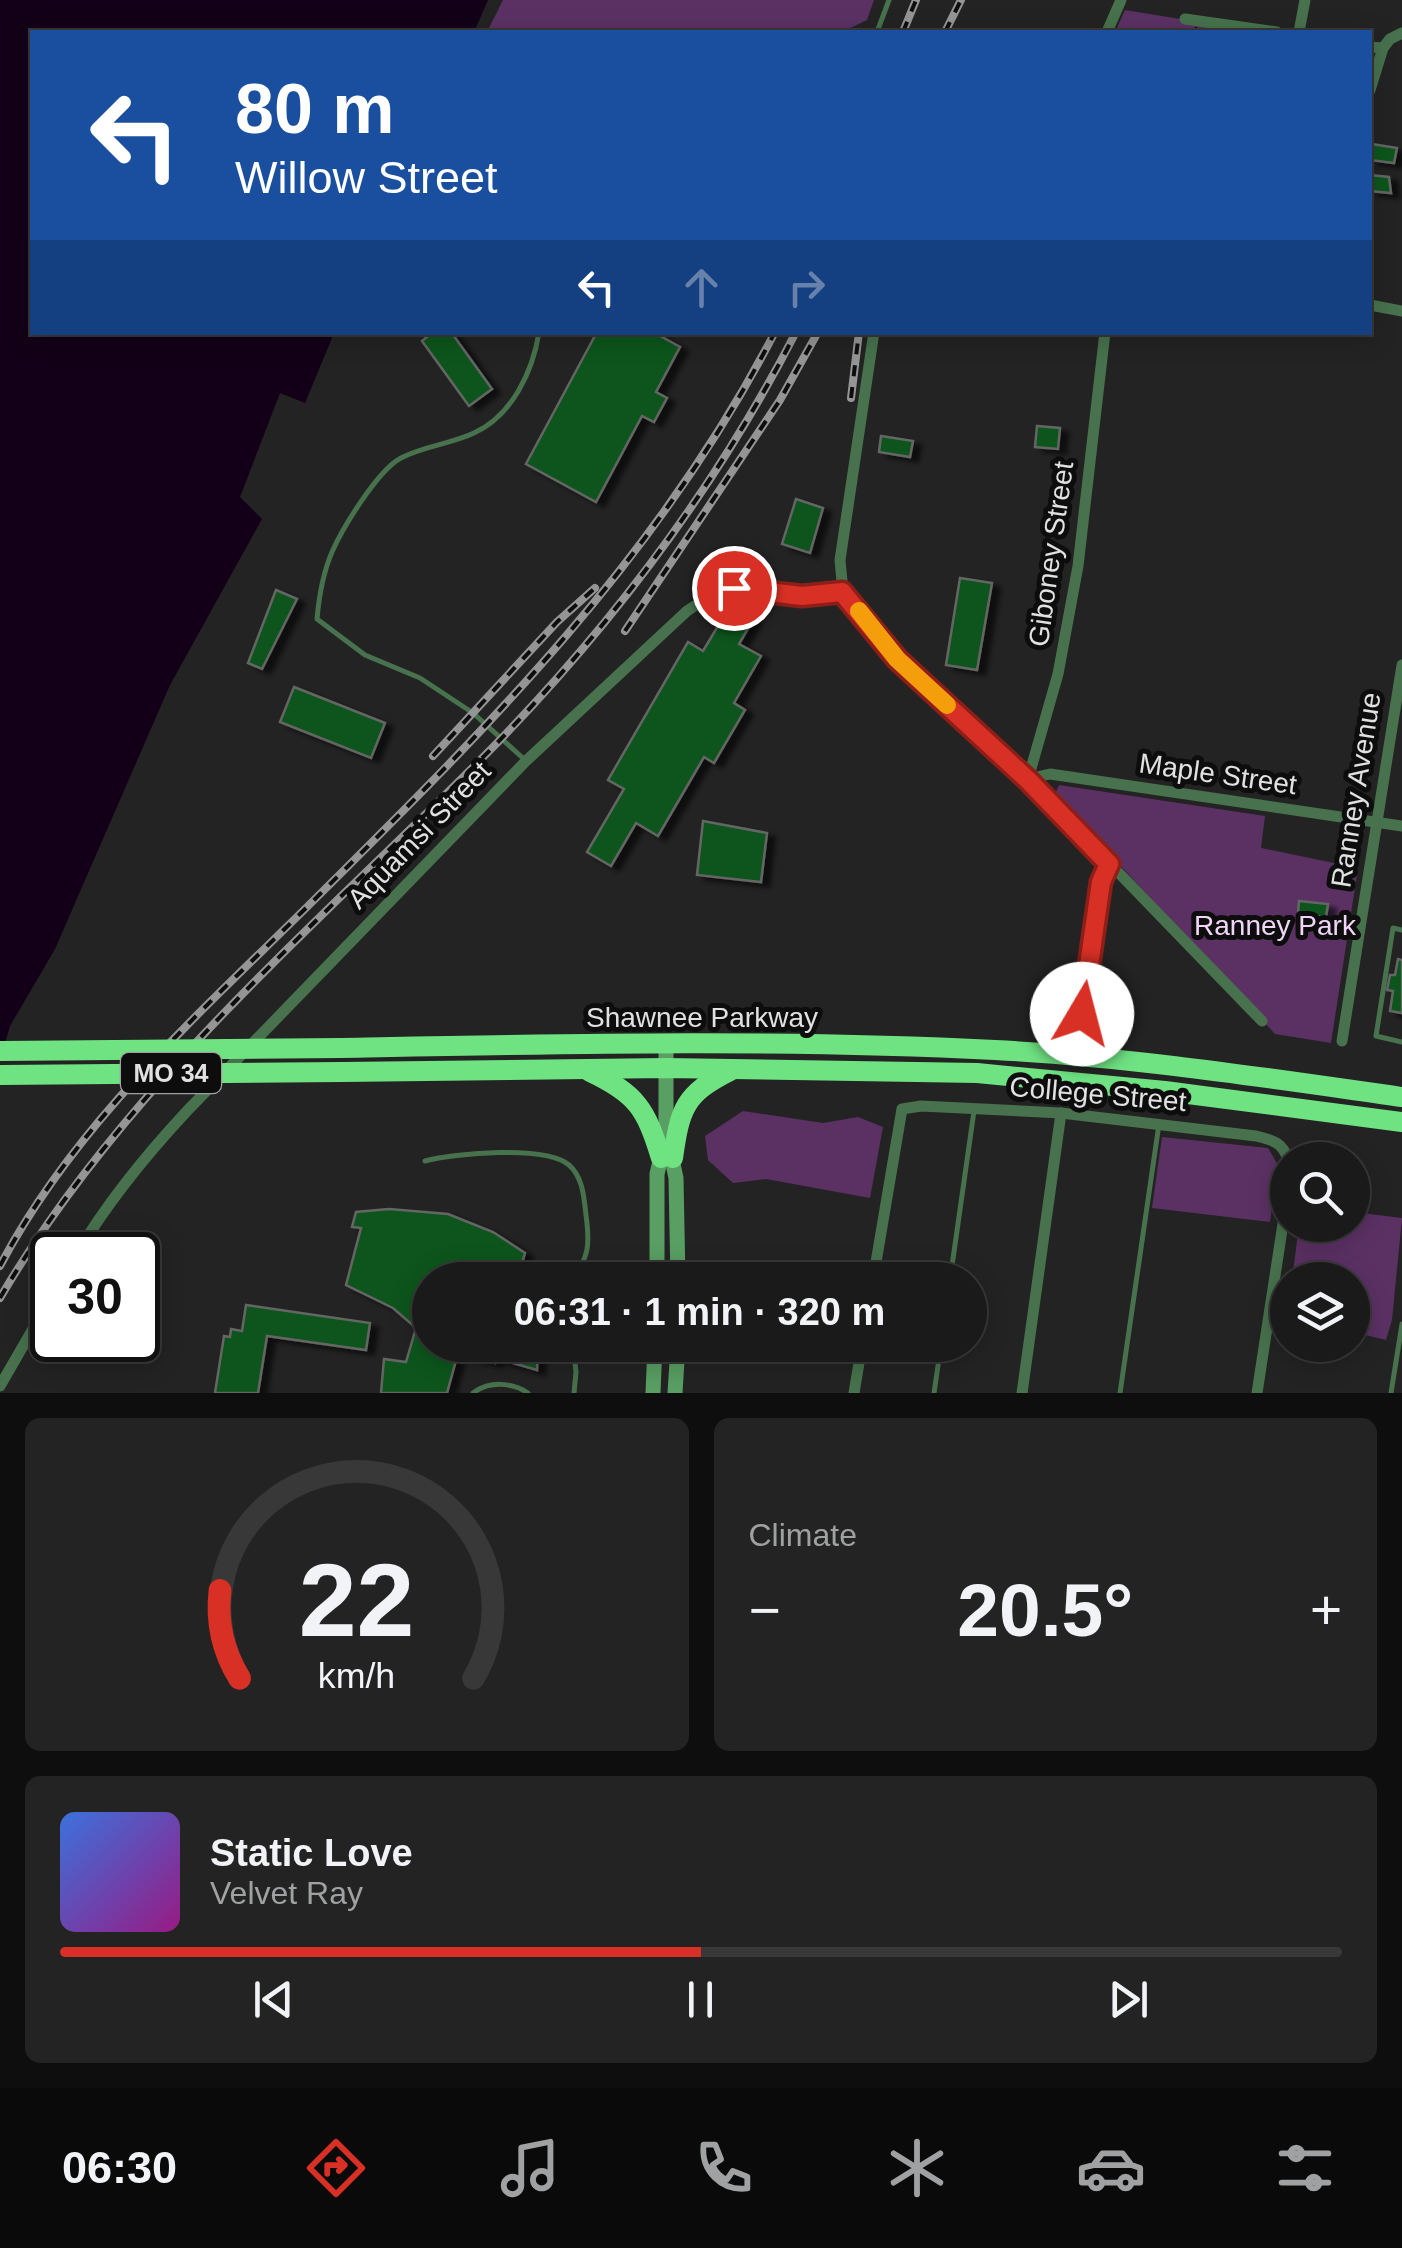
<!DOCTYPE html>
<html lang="en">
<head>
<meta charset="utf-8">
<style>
  body { margin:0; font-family:Arial,sans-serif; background:#232323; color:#f1f3f6; height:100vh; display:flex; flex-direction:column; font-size:38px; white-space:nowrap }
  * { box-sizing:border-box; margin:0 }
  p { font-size:32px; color:#9fa1a2 }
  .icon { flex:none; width:55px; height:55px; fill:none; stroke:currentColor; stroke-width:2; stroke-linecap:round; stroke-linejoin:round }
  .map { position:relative; height:1393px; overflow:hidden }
  .side { display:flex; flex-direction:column; gap:25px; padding:25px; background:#0e0e0e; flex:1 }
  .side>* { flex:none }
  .guide { position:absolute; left:30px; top:30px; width:1342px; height:305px; border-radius:0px; box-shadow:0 5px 25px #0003,0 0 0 2px #383839; background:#1a4fa0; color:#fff; overflow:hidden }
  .tools { position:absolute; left:1270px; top:1142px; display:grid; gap:20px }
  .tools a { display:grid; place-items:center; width:100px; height:100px; border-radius:50%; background:#1a1a1a; box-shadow:0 5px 25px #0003,0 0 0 2px #383839; font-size:50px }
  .speed { position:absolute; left:30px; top:1232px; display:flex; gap:20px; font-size:50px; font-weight:700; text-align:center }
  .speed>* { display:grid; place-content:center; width:130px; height:130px; border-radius:50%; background:#1a1a1a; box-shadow:0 5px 25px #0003,0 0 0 2px #383839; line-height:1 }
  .speed .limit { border:5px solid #111; border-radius:15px; background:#fff; color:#111 }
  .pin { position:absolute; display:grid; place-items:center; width:85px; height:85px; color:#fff; margin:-42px; border:5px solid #fff; border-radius:50%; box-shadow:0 2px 10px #0007 }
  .me { position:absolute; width:110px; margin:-55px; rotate:8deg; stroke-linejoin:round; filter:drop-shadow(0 0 8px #0008) }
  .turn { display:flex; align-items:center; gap:35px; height:210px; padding:0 40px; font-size:45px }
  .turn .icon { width:130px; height:130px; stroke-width:2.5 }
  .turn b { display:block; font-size:70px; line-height:85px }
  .lanes { display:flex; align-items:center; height:95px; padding:0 40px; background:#0003; justify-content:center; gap:50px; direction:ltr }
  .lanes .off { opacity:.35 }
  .big { font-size:75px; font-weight:700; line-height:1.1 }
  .side .widget { flex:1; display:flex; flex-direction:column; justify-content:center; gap:15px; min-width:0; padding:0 35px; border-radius:15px; background:#232323 }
  .side .dial { align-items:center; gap:0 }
  .dial svg { height:260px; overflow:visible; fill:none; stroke:#383839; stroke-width:7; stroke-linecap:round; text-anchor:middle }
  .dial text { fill:#f1f3f6; stroke:none }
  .song { display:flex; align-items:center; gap:30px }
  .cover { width:120px; height:120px; border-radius:15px; background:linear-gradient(135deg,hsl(220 70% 55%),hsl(310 70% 35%)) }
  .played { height:10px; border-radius:5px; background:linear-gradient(90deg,#d93025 50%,#383839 50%) }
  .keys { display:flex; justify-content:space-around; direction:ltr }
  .heat { display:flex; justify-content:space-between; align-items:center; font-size:55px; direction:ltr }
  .side .tiles { flex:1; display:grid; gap:25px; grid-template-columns:1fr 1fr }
  .widget:last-child { grid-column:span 2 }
  .trip { position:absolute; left:412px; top:1262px; width:575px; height:100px; border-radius:50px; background:#1a1a1a; box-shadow:0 5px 25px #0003,0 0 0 2px #383839; font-weight:700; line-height:100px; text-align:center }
  .dock { display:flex; height:160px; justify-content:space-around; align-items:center; background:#0a0a0a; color:#9fa1a2 }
  .dock .icon { width:70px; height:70px }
  .dock .on { color:#d93025 }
  .dock b { font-size:45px; color:#f1f3f6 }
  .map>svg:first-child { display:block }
  .green { fill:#5b3164 }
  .water { fill:#130018 }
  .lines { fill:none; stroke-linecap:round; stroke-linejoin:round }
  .stream { stroke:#130018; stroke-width:4 }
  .building { fill:#09541e; stroke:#646664; stroke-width:2.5; filter:url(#shadow) }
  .lane { stroke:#47724d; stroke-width:5 }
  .street { stroke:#47724d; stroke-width:11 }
  .secondary { stroke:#599f63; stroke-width:15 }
  .highway { stroke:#6fe282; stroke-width:20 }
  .rail-casing { stroke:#949594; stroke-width:8 }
  .rail { stroke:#0c0d0c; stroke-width:4; stroke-dasharray:11; stroke-linecap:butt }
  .highway-bridge { stroke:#6fe282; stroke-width:20 }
  .route-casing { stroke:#8d1f18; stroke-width:25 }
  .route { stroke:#d93025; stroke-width:18 }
  .slow { stroke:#f59e0b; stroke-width:18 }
  .labels { text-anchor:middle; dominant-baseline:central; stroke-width:10; stroke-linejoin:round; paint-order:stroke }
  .shield { fill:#0c0d0c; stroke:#a0a1a0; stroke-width:2.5 }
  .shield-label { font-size:25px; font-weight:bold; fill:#e0e1e0 }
  .street-label { font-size:28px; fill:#e0e1e0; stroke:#0c0d0c }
  .park-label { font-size:28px; fill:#f1d5f8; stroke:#0c0d0c }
</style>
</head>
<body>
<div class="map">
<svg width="1402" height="1393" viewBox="0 0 1402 1393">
  <defs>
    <filter id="shadow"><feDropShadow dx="8" dy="4.5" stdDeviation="2.5" flood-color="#0009"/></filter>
  </defs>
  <rect width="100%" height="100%" fill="#222322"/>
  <g class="green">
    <path d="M503 0H874L867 20 842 32H487Z"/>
    <path d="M1125 10 1260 32H1115Z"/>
    <path d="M1059 785 1265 816 1261 848 1358 868 1331 1043 1275 1034 1055 794Z"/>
    <path d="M743 1111 823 1123 858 1117 883 1127 870 1198 766 1179 733 1183 708 1160 705 1136Z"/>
    <path d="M1162 1137 1268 1148 1278 1165 1270 1222 1152 1208Z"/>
    <path d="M1353 1212 1402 1218 1392 1320 1386 1340 1353 1332 1352 1280H1292L1299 1225H1352Z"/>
  </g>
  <path class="water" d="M0 0H488L474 32H32V332L334 333 305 403 280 393 240 497 262 519 170 685 55 949 10 1026 0 1060Z"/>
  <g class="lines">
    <path class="stream" d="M1196 29 1199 32"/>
  </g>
  <g class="building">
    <path d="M1372 144 1397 148 1394 163 1370 160Z"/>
    <path d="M1370 175 1389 177 1391 193 1370 191Z"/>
    <path d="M433 332H451L492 389 469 406 422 341Z"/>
    <path d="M597 332H653L680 347 656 392 667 398 654 422 642 416 596 502 526 464Z"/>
    <path d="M1037 426 1060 428 1058 449 1035 447Z"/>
    <path d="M881 436 913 441 910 457 879 452Z"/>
    <path d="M796 499 823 508 810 553 782 544Z"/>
    <path d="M960 578 992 583 977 670 946 665Z"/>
    <path d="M276 590 297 599 262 669 248 663Z"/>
    <path d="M730 606 753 620 739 644 761 656 734 703 745 710 714 763 704 757 658 836 636 823 611 866 587 852 624 789 608 780 688 642 703 651Z"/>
    <path d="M294 687 385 723 371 758 280 722Z"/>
    <path d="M703 821 767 833 761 882 697 875Z"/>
    <path d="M1299 901 1328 904 1326 917 1298 914Z"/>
    <path d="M1398 959 1402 960V1013L1390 1011 1393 991 1387 990 1390 975H1395Z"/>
    <path d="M389 1209 448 1214 493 1232 525 1253 517 1280H430V1345H538L537 1370 496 1358 495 1363 458 1353 447 1393H381L384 1359 406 1362 416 1328 393 1308 346 1285 361 1228 352 1227 356 1212Z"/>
    <path d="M246 1305 370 1323 366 1350 267 1336 258 1393H215L224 1336 230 1337 231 1329 242 1331Z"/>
  </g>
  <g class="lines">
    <g class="lane">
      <path d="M877 32 889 0"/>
      <path d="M525 760 473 713 420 678 365 655 317 619C319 596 323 573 332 552 343 527 378 470 401 458 423 446 451 444 474 433 512 416 533 371 539 332"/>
      <path d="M1402 930 1393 928 1376 1036 1402 1042"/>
      <path d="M425 1161C454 1153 546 1145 569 1165 583 1177 584 1198 586 1215 590 1245 589 1255 573 1280"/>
      <path d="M950 1280 974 1111"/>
      <path d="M573 1345 576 1372 574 1393"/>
      <path d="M473 1393C489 1381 511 1382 528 1393"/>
      <path d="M934 1393 941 1345"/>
      <path d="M1120 1393 1159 1124"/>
      <path d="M1391 1393 1402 1324"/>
    </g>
    <g class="street">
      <path d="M1185 19 1277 32"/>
      <path d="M1107 32 1121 0"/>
      <path d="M1299 32 1305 0"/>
      <path d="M1370 47 1383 48 1390 39 1402 33"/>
      <path d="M1370 90 1383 48"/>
      <path d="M1370 305 1402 311"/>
      <path d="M843 592 897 659 1028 779 1262 1021"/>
      <path d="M1028 779 1058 674 1078 566 1105 332"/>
      <path d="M1028 779 1050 774 1402 826"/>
      <path d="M1082 1014 1101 882 1109 864"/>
      <path d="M1342 1041 1402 665"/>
      <path d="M76 1255C107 1203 146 1155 187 1111L526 761 687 611C740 575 747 593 802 596 815 596 829 594 843 592L840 560 874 332"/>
      <path d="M873 1280 902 1109 921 1106 1061 1113 1256 1136C1272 1140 1283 1142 1288 1160"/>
      <path d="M0 1386 52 1296"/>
      <path d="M854 1393 862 1345"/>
      <path d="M1022 1393 1061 1113"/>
      <path d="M1257 1393 1288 1191"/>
    </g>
    <g class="secondary">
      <path d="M670 1150 676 1178 678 1280"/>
      <path d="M657 1280V1174L666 1135V1043"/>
      <path d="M653 1393 655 1345"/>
      <path d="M675 1393 678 1345"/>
    </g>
    <g class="highway">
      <path d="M341 1048C559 1044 777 1039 995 1050 1131 1057 1267 1078 1402 1097"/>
      <path d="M342 1072 666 1068 977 1073 1165 1091 1402 1122"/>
      <path d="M590 1072C637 1094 646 1109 661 1158"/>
      <path d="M673 1158C680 1109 684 1094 730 1071"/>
    </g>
    <defs>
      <g id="rail">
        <path d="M903 32 916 0"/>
        <path d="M945 32 961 0"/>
        <path d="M851 398 859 332"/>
        <path d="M625 631 780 400 818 332"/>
        <path d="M433 756 557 622 595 588"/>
        <path d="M0 1266C74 1125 197 1016 309 905 488 727 657 560 775 332"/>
        <path d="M0 1298C127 1081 324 920 498 742 615 621 719 482 796 332"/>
      </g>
    </defs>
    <use href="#rail" class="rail-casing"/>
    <use href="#rail" class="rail"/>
    <g class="highway-bridge">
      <path d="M0 1051 341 1048"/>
      <path d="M0 1075 342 1072"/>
    </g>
  </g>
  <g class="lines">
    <defs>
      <path id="route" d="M734 588 802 596 842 592 897 659 1028 780 1109 864 1101 882 1082 1014"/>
    </defs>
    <use href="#route" class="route-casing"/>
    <use href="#route" class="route"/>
    <path class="slow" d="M859 611 897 659 947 705"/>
  </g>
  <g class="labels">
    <rect class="shield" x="121" y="1053" width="100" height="40" rx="8"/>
    <g class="shield-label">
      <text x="171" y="1073">MO 34</text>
    </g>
    <g class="street-label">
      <text transform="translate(1051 554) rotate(-82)">Giboney Street</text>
      <text transform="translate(1218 774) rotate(8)">Maple Street</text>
      <text transform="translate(1356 790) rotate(-81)">Ranney Avenue</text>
      <text transform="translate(419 835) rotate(-46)">Aquamsi Street</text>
      <text x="702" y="1017">Shawnee Parkway</text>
      <text transform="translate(1098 1094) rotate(5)">College Street</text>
    </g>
    <g class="park-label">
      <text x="1275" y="925">Ranney Park</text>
    </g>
  </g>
</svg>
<div class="tools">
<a><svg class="icon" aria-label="search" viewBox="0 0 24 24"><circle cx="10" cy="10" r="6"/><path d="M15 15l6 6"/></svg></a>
<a><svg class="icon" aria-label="layers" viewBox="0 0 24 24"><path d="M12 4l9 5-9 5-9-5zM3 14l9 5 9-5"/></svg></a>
</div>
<div class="speed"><div class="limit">30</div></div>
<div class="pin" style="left:734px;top:588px;background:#d93025"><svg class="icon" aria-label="arrive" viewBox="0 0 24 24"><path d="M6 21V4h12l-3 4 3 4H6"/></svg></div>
<svg class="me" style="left:1082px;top:1014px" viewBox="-20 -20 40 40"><circle r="19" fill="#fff"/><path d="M0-13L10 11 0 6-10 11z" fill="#d93025"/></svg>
<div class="trip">06:31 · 1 min · 320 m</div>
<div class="guide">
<div class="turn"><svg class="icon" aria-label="left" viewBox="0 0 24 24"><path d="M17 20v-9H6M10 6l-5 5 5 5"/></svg><div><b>80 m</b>Willow Street</div></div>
<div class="lanes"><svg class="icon" aria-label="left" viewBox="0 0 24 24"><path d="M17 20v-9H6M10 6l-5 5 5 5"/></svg><svg class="icon off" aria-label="ahead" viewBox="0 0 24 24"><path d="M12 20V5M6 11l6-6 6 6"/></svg><svg class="icon off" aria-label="right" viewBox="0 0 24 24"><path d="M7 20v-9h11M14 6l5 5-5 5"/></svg></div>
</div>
</div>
<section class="side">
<div class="tiles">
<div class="widget dial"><svg viewBox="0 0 100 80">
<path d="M14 69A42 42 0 1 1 86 69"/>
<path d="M14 69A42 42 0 0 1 8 42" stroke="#d93025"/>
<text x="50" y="56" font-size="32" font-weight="700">22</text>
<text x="50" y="72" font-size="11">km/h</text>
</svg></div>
<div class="widget"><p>Climate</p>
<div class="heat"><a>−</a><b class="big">20.5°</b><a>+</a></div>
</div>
<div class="widget">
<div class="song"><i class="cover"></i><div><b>Static Love</b><p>Velvet Ray</p></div></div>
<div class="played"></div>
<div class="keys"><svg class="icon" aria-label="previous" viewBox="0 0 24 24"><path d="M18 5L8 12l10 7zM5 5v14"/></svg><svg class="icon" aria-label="pause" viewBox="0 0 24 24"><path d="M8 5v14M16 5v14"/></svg><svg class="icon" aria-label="next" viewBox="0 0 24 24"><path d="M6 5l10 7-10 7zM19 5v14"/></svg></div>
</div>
</div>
</section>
<nav class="dock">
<b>06:30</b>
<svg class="icon on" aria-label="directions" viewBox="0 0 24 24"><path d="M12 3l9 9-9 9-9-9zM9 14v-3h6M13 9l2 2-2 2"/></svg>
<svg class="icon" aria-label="music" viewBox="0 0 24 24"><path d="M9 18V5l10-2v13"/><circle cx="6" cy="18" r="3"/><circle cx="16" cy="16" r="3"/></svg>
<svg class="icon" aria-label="phone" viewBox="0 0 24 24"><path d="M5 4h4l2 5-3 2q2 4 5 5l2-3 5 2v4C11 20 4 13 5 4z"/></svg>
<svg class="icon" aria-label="climate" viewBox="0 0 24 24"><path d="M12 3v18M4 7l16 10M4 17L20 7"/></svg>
<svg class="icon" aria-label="car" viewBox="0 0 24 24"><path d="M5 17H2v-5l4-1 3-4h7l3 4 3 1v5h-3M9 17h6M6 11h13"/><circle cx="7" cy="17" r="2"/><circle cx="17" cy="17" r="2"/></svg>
<svg class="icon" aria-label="filters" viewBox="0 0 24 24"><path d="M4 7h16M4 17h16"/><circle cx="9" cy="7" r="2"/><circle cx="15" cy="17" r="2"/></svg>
</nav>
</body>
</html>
